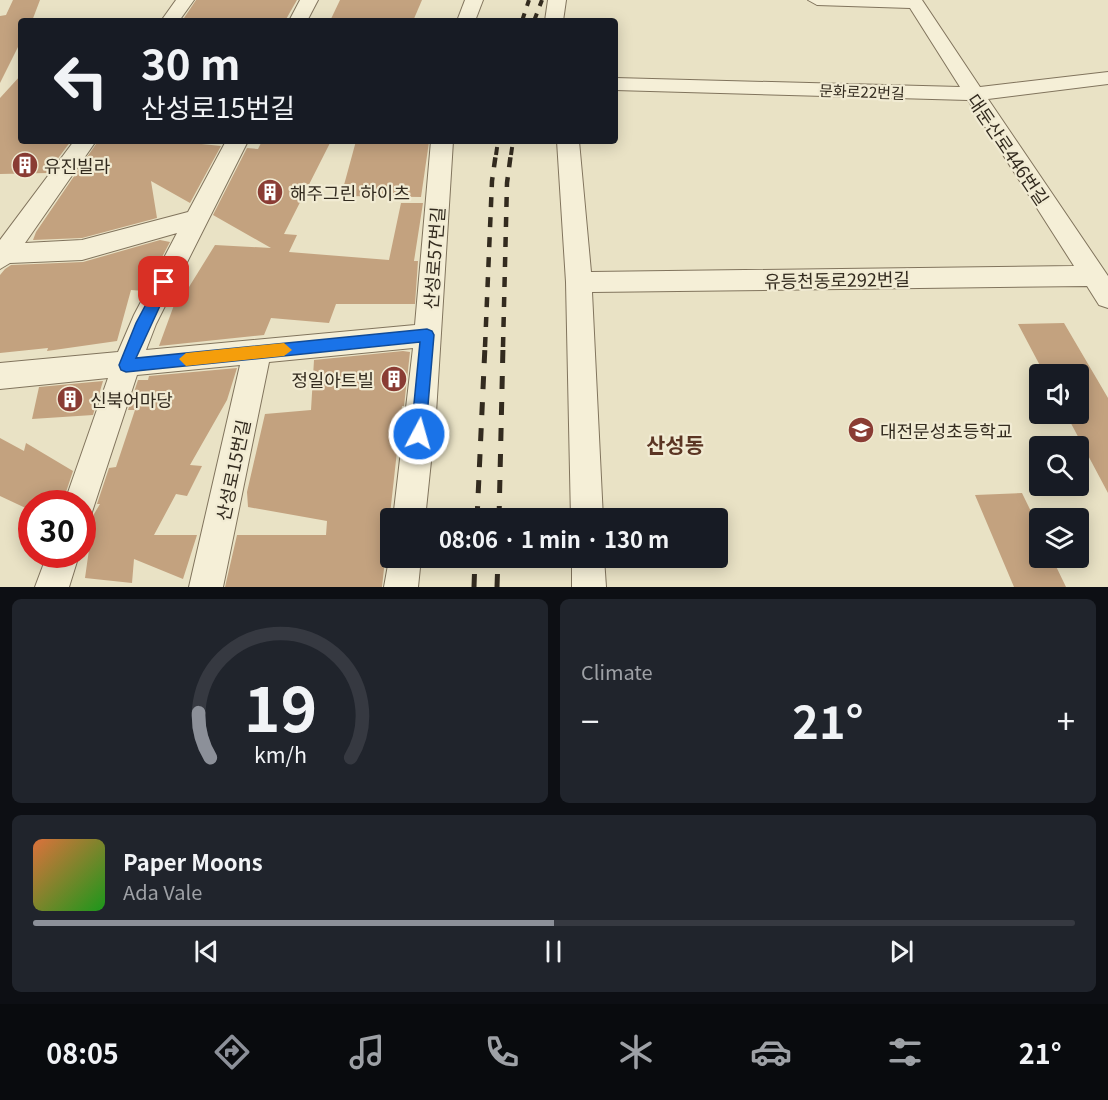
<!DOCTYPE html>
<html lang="en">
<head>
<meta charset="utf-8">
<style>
  body { margin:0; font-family:Georgia,"Noto Sans KR",serif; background:#20242c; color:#f1f3f6; height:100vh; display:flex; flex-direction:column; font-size:22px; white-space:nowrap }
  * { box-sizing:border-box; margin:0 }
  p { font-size:20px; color:#9ea1a6 }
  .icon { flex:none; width:33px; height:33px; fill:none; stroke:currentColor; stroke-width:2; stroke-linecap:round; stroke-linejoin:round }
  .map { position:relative; height:587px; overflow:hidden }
  .sheet { display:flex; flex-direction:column; gap:12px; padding:12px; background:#0d0f14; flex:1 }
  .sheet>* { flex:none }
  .guide { position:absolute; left:18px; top:18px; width:600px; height:126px; border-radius:6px; box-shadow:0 3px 15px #0003; background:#171b24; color:#f1f3f6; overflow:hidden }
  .tools { position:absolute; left:1029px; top:364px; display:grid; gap:12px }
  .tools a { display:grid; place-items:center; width:60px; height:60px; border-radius:6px; background:#171b24; box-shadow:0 3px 15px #0003; font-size:30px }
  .speed { position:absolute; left:18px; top:490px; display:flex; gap:12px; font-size:30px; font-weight:700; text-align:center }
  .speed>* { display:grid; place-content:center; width:78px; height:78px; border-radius:50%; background:#171b24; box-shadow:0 3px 15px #0003; line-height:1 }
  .speed .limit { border:9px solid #d22; background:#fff; color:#111 }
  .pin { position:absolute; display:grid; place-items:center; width:51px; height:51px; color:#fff; margin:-26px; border-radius:12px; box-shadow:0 3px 9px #0006 }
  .me { position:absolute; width:66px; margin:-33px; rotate:6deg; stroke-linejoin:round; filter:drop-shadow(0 0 4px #0008) }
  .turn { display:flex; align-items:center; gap:21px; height:126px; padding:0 24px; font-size:27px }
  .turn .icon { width:78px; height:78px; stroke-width:2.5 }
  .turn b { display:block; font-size:42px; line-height:51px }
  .big { font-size:45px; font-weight:700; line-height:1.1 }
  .sheet .widget { flex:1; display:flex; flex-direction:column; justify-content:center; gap:9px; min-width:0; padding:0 21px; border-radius:9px; background:#20242c }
  .sheet .dial { align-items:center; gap:0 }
  .dial svg { height:156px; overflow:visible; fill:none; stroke:#363941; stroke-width:7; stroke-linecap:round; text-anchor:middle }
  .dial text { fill:#f1f3f6; stroke:none }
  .song { display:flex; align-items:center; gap:18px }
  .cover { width:72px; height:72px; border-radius:9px; background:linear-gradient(135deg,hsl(20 70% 55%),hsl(120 70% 35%)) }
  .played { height:6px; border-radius:3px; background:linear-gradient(90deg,#8c9099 50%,#363941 50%) }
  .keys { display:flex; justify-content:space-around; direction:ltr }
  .heat { display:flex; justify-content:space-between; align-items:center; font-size:33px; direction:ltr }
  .sheet .tiles { flex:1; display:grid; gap:12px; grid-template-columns:1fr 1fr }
  .widget:last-child { grid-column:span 2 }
  .trip { position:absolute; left:380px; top:508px; width:348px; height:60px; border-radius:6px; background:#171b24; box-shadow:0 3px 15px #0003; font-weight:700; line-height:60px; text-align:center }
  .dock { display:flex; height:96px; justify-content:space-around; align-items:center; background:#090b0e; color:#9ea1a6 }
  .dock .icon { width:42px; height:42px }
  .dock .active { color:#8c9099 }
  .dock b { font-size:27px; color:#f1f3f6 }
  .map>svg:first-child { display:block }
  .building { fill:#c3a27f }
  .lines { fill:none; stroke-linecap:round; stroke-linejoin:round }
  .minor-casing { stroke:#81745d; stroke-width:2 }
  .minor { fill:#f5efd7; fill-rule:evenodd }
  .rail-far2 { stroke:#332b1f; stroke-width:4; stroke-dasharray:8 8; stroke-linecap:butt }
  .rail-far1 { stroke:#332b1f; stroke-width:4.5; stroke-dasharray:10 10; stroke-linecap:butt }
  .rail { stroke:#332b1f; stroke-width:5; stroke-dasharray:13 13; stroke-linecap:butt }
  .route { fill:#1a73e8; stroke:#114b97; stroke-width:1.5 }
  .slow { fill:#f59e0b }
  .labels { text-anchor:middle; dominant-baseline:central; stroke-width:4.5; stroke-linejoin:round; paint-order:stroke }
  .far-street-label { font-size:15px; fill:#332b1f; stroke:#f1ebd3 }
  .street-label { font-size:18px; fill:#332b1f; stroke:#f1ebd3 }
  .poi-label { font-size:18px; fill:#332b1f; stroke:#f1ebd3; text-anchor:start }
  .quarter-label { font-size:21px; font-weight:bold; fill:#5b3523; stroke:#f1ebd3 }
</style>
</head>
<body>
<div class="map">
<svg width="1108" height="587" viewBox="0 0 1108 587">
  <rect width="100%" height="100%" fill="#e9e2c5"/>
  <g class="building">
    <path d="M13 0H40L32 21H21V41L0 83V16L6 15Z"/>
    <path d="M196 0H297L285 21H182Z"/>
    <path d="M340 0H422L413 21H330Z"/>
    <path d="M21 75V141H71L47 173 0 174V98Z"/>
    <path d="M98 141 192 143 221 146 190 203 151 181 157 218 82 238 33 240 36 232Z"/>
    <path d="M262 141H331L284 234 297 235 289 252 389 260 401 203H423L414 261H418L415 304H336L329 323 271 318 264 335 159 346 181 286 189 287 215 245 271 248 213 215 247 148 258 149Z"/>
    <path d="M356 141 429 142 421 197 341 196Z"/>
    <path d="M160 240 170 242 144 291 131 290 117 341 47 351 48 348 0 353V275L5 269 11 265 83 262Z"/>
    <path d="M1064 323 1108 398V493L1066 414H1078V375H1045L1018 324Z"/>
    <path d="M403 351 410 352 404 406H402L382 587H225L237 535H326L327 521 248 507 247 492 265 414 311 410 314 360Z"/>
    <path d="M237 368 227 400 190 465 202 466 187 496 176 494 154 535H197L183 579 134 559 132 583 85 578 94 514 100 504H97L109 468 116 467 135 410H128L138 380H148L149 376Z"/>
    <path d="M103 381 93 415 32 419 39 387Z"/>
    <path d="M0 438 24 451 26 443 73 471 62 504H32V511L0 496Z"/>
    <path d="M1022 493 1040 530V558H1052L1066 587H1014L975 495Z"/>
  </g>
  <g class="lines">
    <defs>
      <g id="minor">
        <path d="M176 0H194L179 21H161Z"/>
        <path d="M300 0H318L307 21H289Z"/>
        <path d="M465 0H483L475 21H457Z"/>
        <path d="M548 0H566L563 21H545Z"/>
        <path d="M808 0H922L980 87 1108 72V84L988 99 1108 276V308L1099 305 1087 286 592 292 603 519H571L566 282 557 141H579L591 272 1074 266 968 100 615 90V78L960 87 910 8 817 5Z"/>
        <path d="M74 141H96L25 243 82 240 188 212 226 141H248L156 324 146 350 415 325 431 141H453L436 413 425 519H393L413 348 269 362 223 587H189L240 365 137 375 91 515 82 519V504H64L108 378 0 389V363L118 352 134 315 177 233 82 260 10 263 0 269V240Z"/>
        <path d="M390 554V558H421L418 587H384Z"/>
        <path d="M47 555H79L69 587H35Z"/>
        <path d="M572 558H604L606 587H572Z"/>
      </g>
    </defs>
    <use href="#minor" class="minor-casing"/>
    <use href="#minor" class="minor"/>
    <g class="rail-far2">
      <path d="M522 21 529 0"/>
      <path d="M534 21 542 0"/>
      <path d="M496 155 498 141"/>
      <path d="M511 155 513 141"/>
    </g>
    <g class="rail-far1">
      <path d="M485 347 492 181 496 153"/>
      <path d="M503 347 507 183 511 153"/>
    </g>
    <g class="rail">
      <path d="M477 519 485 346"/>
      <path d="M499 519 503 346"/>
      <path d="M474 587 475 558"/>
      <path d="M497 587 498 558"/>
    </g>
  </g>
  <path class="route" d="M164 276 171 282 136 358 427 329 432 331 434 335 425 440 419 442 414 440 411 434 420 342 126 372 121 370 119 365 136 323 160 278Z"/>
  <path class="slow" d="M284 343 292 350 284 356 186 366 179 359 186 353Z"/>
  <defs>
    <symbol id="building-disc" viewBox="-11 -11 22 22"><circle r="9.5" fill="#8a3c34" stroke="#f1ebd3"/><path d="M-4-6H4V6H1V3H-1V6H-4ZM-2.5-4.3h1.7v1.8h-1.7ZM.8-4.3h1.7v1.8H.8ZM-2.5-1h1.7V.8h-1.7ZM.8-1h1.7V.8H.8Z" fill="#fff"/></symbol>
    <symbol id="school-disc" viewBox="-11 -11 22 22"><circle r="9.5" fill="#8a3c34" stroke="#f1ebd3"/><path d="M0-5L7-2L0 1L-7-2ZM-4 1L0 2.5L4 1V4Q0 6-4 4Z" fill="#fff"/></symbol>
  </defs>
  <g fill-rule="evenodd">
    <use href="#building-disc" x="10" y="150" width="30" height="30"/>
    <use href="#building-disc" x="255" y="177" width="30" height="30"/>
    <use href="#building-disc" x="379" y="364" width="30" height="30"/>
    <use href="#building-disc" x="55" y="384" width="30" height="30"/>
    <use href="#school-disc" x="846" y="415" width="30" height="30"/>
  </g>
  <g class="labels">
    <g class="far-street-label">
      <text transform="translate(862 91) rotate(2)">문화로22번길</text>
    </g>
    <g class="street-label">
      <text transform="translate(1009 149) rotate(56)">대둔산로446번길</text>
      <text transform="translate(433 258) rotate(-86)">산성로57번길</text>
      <text transform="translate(837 279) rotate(-1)">유등천동로292번길</text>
      <text transform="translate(232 470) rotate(-78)">산성로15번길</text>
    </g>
    <g class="poi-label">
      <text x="44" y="165">유진빌라</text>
      <text x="290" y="192">해주그린 하이츠</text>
      <text x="374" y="379" text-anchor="end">정일아트빌</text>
      <text x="90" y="399">신북어마당</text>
      <text x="880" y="430">대전문성초등학교</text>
    </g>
    <g class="quarter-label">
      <text x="675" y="444">산성동</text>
    </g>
  </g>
</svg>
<div class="tools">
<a><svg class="icon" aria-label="sound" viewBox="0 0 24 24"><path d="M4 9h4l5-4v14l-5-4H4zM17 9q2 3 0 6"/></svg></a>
<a><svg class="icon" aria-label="search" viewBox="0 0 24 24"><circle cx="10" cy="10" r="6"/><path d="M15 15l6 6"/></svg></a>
<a><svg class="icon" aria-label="layers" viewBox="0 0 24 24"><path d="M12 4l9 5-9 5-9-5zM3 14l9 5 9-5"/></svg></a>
</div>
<div class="speed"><div class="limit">30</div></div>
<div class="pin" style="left:164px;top:282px;background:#d93025"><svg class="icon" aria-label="arrive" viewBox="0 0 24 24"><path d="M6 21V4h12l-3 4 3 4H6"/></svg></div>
<svg class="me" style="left:419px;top:434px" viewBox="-20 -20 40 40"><circle r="17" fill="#1a73e8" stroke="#fff" stroke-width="3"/><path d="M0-11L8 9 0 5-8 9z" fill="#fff"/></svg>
<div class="trip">08:06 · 1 min · 130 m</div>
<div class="guide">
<div class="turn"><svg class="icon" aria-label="left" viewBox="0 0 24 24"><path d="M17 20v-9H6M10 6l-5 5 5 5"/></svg><div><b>30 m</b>산성로15번길</div></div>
</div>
</div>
<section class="sheet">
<div class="tiles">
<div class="widget dial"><svg viewBox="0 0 100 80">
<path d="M14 69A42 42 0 1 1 86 69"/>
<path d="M14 69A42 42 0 0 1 8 46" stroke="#8c9099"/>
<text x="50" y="56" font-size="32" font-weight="700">19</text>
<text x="50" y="72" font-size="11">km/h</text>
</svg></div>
<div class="widget"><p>Climate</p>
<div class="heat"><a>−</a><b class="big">21°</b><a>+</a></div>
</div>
<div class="widget">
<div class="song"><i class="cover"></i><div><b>Paper Moons</b><p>Ada Vale</p></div></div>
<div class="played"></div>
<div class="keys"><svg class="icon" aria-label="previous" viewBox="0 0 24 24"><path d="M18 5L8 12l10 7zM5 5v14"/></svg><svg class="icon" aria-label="pause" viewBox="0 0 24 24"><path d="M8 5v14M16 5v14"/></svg><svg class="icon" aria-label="next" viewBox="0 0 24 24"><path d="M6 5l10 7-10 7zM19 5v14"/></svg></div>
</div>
</div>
</section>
<nav class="dock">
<b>08:05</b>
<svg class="icon active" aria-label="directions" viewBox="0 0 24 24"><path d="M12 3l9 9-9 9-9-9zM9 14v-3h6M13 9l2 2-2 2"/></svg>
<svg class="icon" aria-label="music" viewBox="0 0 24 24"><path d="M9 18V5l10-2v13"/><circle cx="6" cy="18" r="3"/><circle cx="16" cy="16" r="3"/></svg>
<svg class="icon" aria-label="phone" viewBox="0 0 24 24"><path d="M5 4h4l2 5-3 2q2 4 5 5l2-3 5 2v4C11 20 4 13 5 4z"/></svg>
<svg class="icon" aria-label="climate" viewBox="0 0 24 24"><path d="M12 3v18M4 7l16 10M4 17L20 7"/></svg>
<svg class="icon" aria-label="car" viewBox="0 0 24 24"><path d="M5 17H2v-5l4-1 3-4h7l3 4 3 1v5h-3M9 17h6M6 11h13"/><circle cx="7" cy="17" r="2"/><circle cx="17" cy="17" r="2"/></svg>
<svg class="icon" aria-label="filters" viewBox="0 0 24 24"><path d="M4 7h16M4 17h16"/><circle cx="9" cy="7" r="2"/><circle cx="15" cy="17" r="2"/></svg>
<b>21°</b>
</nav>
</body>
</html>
